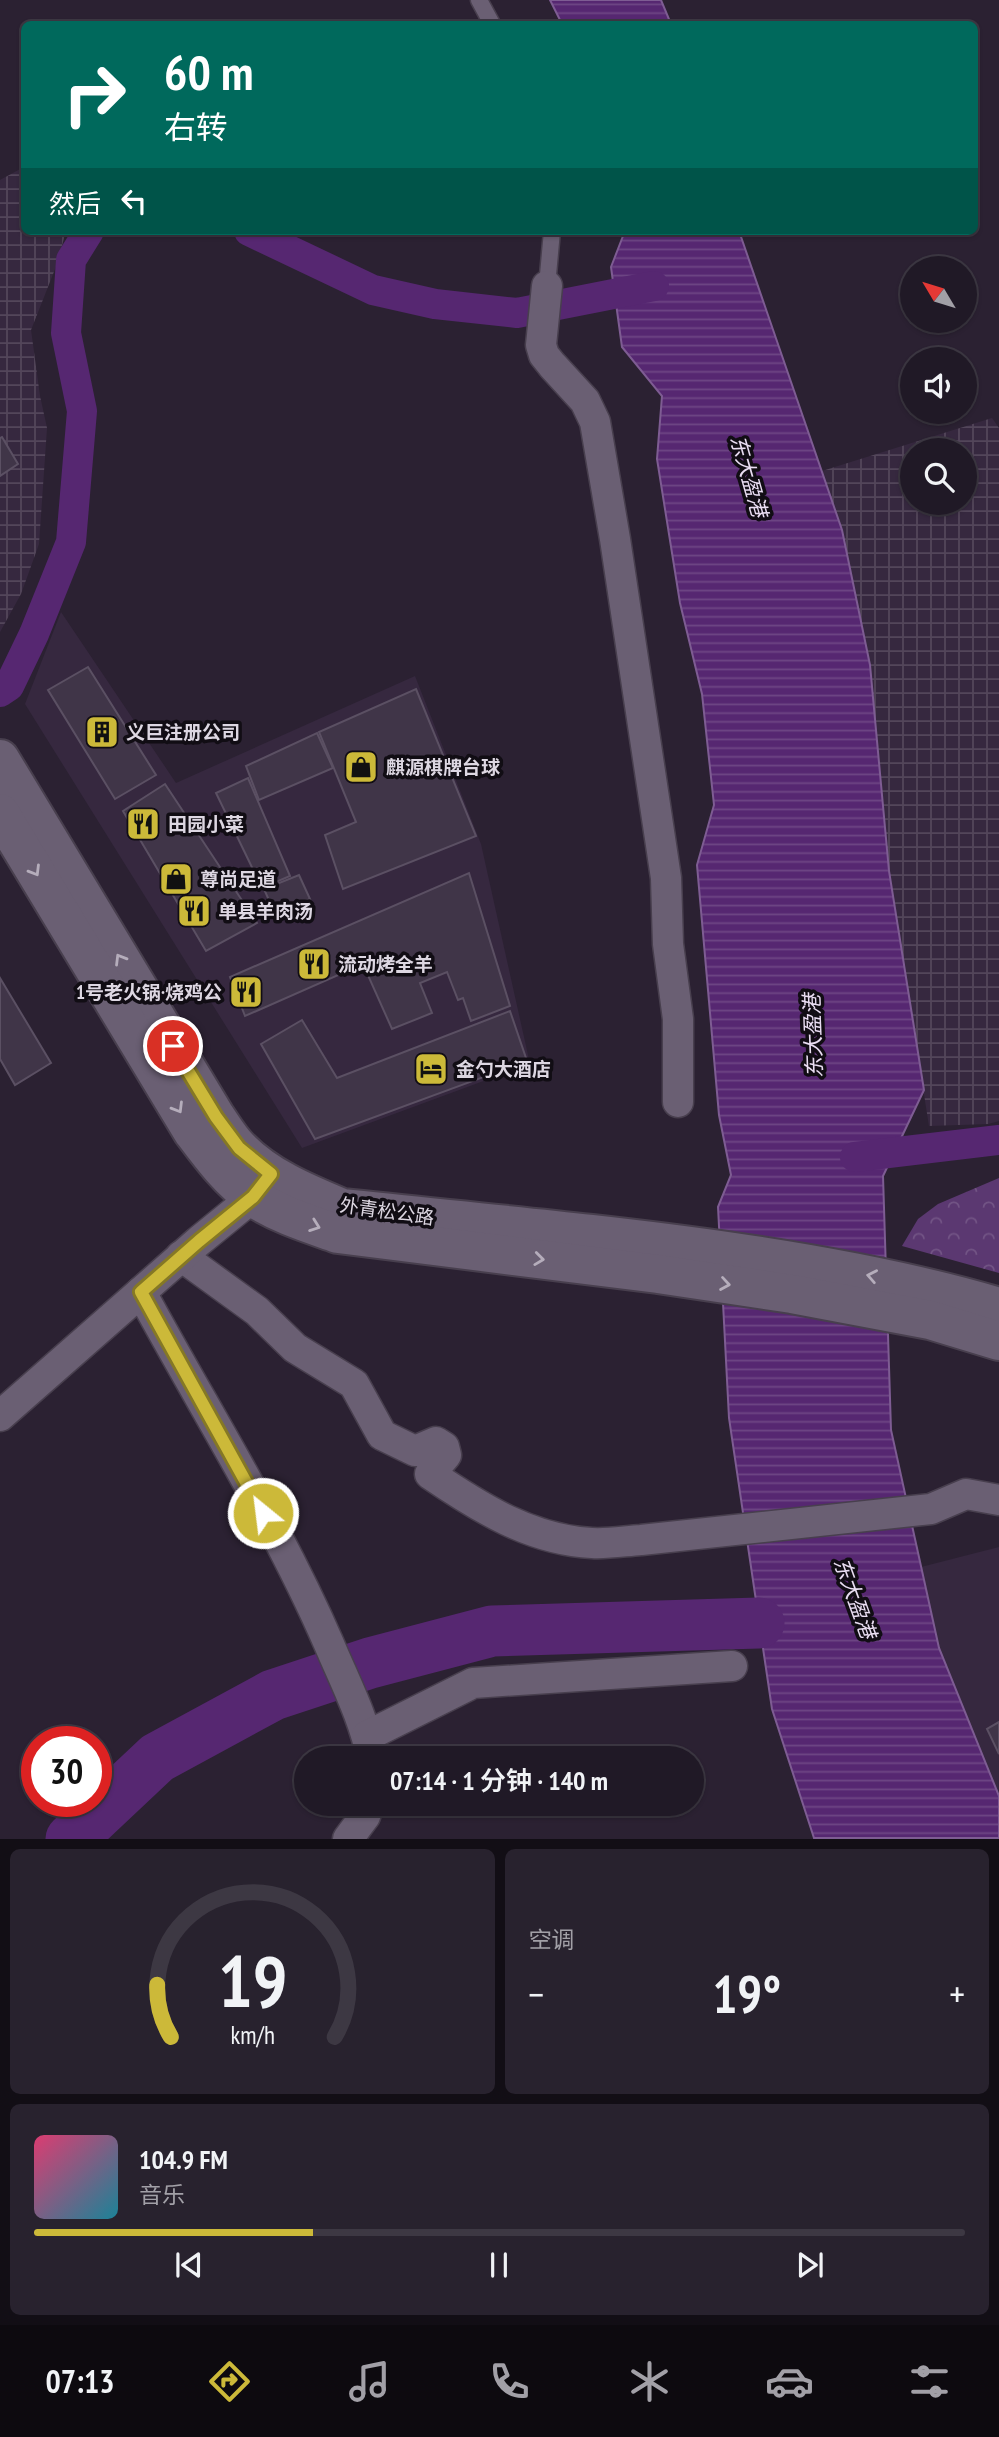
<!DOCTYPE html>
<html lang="zh">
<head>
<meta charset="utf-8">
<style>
  body { margin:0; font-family:"PT Sans Narrow","Noto Sans SC",sans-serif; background:#28222e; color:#f1f3f6; height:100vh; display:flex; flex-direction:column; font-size:26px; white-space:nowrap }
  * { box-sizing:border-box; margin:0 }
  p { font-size:23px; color:#a2a0a7 }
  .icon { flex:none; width:38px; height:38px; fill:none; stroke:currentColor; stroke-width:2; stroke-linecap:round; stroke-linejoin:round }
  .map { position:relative; height:1839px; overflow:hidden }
  .drawer { display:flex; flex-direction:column; gap:10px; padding:10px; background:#120e15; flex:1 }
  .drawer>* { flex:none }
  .hud { position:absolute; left:21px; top:21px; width:957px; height:214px; border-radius:10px; box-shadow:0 2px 5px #0004,0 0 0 2px #3d3843; background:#00695c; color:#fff; overflow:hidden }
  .needle { width:46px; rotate:308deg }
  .tools { position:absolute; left:900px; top:256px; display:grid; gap:14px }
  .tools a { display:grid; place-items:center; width:77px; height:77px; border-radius:50%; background:#201926; box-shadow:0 2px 5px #0004,0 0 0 2px #3d3843; font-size:35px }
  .speed { position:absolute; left:21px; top:1726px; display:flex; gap:14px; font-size:35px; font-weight:700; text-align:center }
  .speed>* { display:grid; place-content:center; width:91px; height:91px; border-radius:50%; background:#201926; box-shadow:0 2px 5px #0004,0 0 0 2px #3d3843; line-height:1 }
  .speed .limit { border:10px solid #d22; background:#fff; color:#111 }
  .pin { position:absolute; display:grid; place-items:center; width:60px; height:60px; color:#fff; margin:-30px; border:4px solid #fff; border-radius:50%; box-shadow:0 2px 7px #0007 }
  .me { position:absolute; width:77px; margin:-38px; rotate:331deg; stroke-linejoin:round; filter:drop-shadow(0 0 5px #0008) }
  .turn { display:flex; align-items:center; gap:24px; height:147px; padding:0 28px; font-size:32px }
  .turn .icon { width:91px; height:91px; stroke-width:2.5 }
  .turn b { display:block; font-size:49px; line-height:60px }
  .then { display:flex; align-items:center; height:66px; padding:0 28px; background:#0003; gap:14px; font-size:26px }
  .big { font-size:52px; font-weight:600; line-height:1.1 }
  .drawer .tile { flex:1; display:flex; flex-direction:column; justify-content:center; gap:10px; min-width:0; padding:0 24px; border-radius:10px; background:#28222e }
  .drawer .dial { align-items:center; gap:0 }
  .dial svg { height:182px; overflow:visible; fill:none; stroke:#3d3843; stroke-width:7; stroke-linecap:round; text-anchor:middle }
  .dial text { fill:#f1f3f6; stroke:none }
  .song { display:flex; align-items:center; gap:21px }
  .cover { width:84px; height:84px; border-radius:10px; background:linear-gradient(135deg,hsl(340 70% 55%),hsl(190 70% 35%)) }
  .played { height:7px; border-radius:4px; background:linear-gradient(90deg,#ccb939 30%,#3d3843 30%) }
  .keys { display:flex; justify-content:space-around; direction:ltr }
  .heat { display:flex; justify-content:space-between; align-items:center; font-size:38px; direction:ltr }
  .drawer .tiles { flex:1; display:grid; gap:10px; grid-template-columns:1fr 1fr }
  .tile:last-child { grid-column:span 2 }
  .trip { position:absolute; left:294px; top:1746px; width:410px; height:70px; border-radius:35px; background:#201926; box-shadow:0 2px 5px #0004,0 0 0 2px #3d3843; font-weight:600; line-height:70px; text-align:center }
  .dock { display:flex; height:112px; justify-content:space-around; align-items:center; background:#0d0a0f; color:#a2a0a7 }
  .dock .icon { width:49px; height:49px }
  .dock .selected { color:#ccb939 }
  .dock b { font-size:32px; color:#f1f3f6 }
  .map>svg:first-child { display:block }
  .built { fill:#36283f }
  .industrial { fill:url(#industrial-grid); fill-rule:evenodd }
  .forest { fill:url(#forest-crowns) }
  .water { fill:url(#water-rules); stroke:#7e5c93; stroke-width:2 }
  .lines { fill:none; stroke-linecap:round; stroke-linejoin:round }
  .canal { stroke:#562771; stroke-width:30 }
  .river { stroke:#562771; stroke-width:51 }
  .building { fill:#403548; stroke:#5b5063; stroke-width:2 }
  .lane-casing { stroke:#483f4e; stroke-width:19 }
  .street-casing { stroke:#483f4e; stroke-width:33 }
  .secondary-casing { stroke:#483f4e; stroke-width:42 }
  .lane { stroke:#6a5f73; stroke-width:16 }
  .street { stroke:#6a5f73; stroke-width:30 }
  .secondary { stroke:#6a5f73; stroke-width:38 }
  .oneway { stroke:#b5adbb }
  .route-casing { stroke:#857825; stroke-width:18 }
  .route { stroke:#ccb939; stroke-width:12 }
  .labels { text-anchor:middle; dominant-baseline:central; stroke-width:7; stroke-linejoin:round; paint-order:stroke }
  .poi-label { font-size:19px; font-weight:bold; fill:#ddd7e2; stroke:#110d14; text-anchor:start }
  .street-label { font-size:19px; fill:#ddd7e2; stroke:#110d14 }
  .water-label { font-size:21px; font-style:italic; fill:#eadef3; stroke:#110d14 }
</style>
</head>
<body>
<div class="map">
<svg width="999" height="1839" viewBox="0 0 999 1839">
  <defs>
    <pattern id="industrial-grid" width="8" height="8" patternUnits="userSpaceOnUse" patternTransform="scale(1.75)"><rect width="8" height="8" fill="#36283f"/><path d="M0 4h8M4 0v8" fill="none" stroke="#53465a"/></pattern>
    <pattern id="forest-crowns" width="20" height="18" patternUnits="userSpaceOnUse" patternTransform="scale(1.75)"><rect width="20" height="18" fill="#5b3871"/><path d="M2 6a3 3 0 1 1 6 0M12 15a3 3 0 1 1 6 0" fill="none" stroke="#725485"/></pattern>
    <pattern id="water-rules" width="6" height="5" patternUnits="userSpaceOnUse" patternTransform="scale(1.75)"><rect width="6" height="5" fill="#562771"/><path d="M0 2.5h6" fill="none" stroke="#6e4685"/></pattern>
  </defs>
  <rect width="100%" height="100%" fill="#2b2132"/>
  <g class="built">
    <path d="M61 612 176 783 415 676 481 844 530 1064 302 1148 25 704Z"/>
    <path d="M999 1547V1796L939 1648 921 1567Z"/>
  </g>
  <g class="industrial">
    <path d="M24 167V231H66L57 264 31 330 40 396 47 428 39 544 21 594 0 632V180Z"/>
    <path d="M992 418 999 428V1121L988 1124 929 1126 889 871 870 665 822 471ZM912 450H964V502H912Z"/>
  </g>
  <path class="forest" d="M999 1178V1273L902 1246 918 1219 938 1204Z"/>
  <g class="water">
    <path d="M550 0H661L671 24H562Z"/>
    <path d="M625 231H739L842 530 870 665 889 871 924 1090 883 1176 891 1430 939 1648 999 1796V1838H814L772 1709 729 1418 718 1207 731 1175 719 1115 697 865 714 805 702 694 680 603 657 459 662 396 622 347 611 267Z"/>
  </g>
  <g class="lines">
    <g class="canal">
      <path d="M249 231 373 290 435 304 517 313 654 286"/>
      <path d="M0 692 9 686 34 634 71 542 82 411 66 333 71 260 89 231"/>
      <path d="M855 1157 999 1140"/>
    </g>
    <path class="river" d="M71 1839 157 1758 273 1695 370 1663 492 1631 759 1623"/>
  </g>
  <g class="building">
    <path d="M2 437 18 464 0 476V438Z"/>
    <path d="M88 667 156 775 115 799 48 690Z"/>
    <path d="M416 689 476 836 343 889 325 835 356 822 319 732Z"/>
    <path d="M317 733 333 768 259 800 246 766Z"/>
    <path d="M248 778 290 876 262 888 216 793Z"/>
    <path d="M165 784 257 923 206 951 123 811Z"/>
    <path d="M469 873 510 1006 471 1021 463 998 458 1000 447 972 420 983 432 1013 392 1029 363 964 245 1016 230 977Z"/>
    <path d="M299 875 310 899 275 914 264 889Z"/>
    <path d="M0 978 51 1063 15 1085 0 1059Z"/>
    <path d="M510 1011 527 1061 315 1139 261 1044 302 1020 337 1078Z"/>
    <path d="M999 1722V1754L987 1729Z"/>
  </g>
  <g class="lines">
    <defs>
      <g id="lane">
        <path d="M479 0 492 24"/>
        <path d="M547 286 552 231"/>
      </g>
      <g id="street">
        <path d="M547 286 541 345 544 355 552 365 585 401 595 422 615 539 666 878 668 944 678 1019V1102"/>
        <path d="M181 1256 257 1311 295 1348 354 1384 382 1435 415 1451 436 1442 444 1447 446 1455 430 1474C480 1508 531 1540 592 1543 608 1544 625 1541 641 1540L931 1509 966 1494 999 1500"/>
        <path d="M141 1292C204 1409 276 1522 329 1644 345 1682 364 1718 372 1759"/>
        <path d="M0 1416 199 1241 253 1197 264 1182"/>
        <path d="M367 1736 473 1683 732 1666"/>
        <path d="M348 1839 365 1816 369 1804"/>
      </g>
      <g id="secondary">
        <path d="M0 759 216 1117C223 1127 230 1139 239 1148 267 1177 306 1193 342 1208 473 1222 604 1233 734 1252 823 1265 912 1281 999 1307"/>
        <path d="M0 813 192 1131C210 1155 229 1181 254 1198 280 1215 310 1224 338 1234L658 1274 792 1294 930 1320 999 1341"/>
      </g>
    </defs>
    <use href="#lane" class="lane-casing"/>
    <use href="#street" class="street-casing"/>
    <use href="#secondary" class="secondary-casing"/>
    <use href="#lane" class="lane"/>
    <use href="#street" class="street"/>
    <use href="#secondary" class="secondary"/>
  </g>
  <defs><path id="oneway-chevron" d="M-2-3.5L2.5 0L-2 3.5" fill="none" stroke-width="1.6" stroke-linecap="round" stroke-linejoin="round" transform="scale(1.75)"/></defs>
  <g class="oneway">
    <use href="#oneway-chevron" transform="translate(35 871) rotate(59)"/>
    <use href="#oneway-chevron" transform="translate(120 959) rotate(-121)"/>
    <use href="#oneway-chevron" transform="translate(178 1108) rotate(59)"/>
    <use href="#oneway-chevron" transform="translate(315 1226) rotate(20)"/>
    <use href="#oneway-chevron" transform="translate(539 1259) rotate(7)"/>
    <use href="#oneway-chevron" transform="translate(872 1276) rotate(-169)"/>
    <use href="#oneway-chevron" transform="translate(725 1284) rotate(9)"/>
  </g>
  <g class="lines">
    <defs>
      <path id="route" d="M173 1046 216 1117 239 1148 271 1174 253 1197 199 1241 141 1292 263 1513"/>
    </defs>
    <use href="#route" class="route-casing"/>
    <use href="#route" class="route"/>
  </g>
  <defs>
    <symbol id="building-square" viewBox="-11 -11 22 22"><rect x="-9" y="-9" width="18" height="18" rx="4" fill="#ccb939" stroke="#110d14"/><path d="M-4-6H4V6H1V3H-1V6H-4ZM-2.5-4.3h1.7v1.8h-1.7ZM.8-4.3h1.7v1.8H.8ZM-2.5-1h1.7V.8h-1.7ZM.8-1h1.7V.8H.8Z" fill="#111"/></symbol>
    <symbol id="shop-square" viewBox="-11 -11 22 22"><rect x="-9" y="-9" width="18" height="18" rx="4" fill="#ccb939" stroke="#110d14"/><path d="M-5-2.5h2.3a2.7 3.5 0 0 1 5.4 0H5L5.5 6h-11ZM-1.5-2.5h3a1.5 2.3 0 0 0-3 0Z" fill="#111"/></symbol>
    <symbol id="restaurant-square" viewBox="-11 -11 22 22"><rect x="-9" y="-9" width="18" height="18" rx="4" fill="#ccb939" stroke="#110d14"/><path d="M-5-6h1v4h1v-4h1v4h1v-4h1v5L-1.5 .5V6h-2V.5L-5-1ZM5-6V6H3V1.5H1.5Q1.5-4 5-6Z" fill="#111"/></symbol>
    <symbol id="hotel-square" viewBox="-11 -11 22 22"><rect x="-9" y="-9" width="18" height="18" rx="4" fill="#ccb939" stroke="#110d14"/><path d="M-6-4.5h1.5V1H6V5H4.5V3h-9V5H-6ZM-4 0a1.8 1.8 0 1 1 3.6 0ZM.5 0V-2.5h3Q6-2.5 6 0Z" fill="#111"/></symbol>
  </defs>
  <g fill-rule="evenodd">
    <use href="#building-square" x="83" y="713" width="38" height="38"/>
    <use href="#shop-square" x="342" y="748" width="38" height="38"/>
    <use href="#restaurant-square" x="124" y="805" width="38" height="38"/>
    <use href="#shop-square" x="157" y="860" width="38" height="38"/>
    <use href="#restaurant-square" x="175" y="892" width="38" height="38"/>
    <use href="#restaurant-square" x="295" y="945" width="38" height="38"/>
    <use href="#restaurant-square" x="227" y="973" width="38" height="38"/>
    <use href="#hotel-square" x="412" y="1050" width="38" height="38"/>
  </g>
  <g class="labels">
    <g class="poi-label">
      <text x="126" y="732">义巨注册公司</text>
      <text x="386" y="767">麒源棋牌台球</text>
      <text x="168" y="824">田园小菜</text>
      <text x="200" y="879">尊尚足道</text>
      <text x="218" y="911">单县羊肉汤</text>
      <text x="338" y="964">流动烤全羊</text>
      <text x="222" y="992" text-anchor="end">1号老火锅·烧鸡公</text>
      <text x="456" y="1069">金勺大酒店</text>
    </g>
    <g class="street-label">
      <text transform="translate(387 1211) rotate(8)">外青松公路</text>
    </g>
    <g class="water-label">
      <text transform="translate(749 476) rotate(74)">东大盈港</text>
      <text transform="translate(813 1036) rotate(-92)">东大盈港</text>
      <text transform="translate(855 1598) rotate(70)">东大盈港</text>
    </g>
  </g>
</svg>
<div class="tools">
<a><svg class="needle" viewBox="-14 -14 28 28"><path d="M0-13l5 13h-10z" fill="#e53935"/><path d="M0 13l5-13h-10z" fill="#a2a0a7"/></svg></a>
<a><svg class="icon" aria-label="sound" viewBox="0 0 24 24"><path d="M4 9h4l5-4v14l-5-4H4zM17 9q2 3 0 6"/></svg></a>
<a><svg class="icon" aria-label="search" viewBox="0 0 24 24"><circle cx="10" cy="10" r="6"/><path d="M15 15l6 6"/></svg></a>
</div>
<div class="speed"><div class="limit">30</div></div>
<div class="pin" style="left:173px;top:1046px;background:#d93025"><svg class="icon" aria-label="arrive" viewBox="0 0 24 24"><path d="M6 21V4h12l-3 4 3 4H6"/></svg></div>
<svg class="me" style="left:263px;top:1513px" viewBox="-20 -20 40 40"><circle r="17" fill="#ccb939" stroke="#fff" stroke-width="3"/><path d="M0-11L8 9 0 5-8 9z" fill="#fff"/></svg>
<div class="trip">07:14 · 1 分钟 · 140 m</div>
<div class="hud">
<div class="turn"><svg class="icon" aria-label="right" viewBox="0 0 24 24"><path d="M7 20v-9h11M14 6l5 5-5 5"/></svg><div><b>60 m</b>右转</div></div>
<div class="then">然后<svg class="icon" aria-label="left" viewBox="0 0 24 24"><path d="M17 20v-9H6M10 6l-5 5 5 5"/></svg></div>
</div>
</div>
<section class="drawer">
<div class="tiles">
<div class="tile dial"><svg viewBox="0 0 100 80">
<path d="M14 69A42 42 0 1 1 86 69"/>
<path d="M14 69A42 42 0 0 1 8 46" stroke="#ccb939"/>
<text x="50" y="56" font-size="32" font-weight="700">19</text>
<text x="50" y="72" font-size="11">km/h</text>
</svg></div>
<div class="tile"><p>空调</p>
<div class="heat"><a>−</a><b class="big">19°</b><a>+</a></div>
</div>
<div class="tile">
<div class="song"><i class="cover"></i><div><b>104.9 FM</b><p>音乐</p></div></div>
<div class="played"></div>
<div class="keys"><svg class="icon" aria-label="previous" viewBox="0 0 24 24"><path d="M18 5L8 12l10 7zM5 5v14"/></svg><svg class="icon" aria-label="pause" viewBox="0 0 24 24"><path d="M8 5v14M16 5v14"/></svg><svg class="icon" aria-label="next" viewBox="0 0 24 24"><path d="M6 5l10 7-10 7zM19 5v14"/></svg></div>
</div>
</div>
</section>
<nav class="dock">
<b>07:13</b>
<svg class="icon selected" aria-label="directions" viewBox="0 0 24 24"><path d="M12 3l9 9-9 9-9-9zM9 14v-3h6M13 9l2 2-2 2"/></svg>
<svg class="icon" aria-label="music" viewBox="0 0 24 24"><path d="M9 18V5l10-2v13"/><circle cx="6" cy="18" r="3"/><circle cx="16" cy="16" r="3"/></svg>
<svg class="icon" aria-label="phone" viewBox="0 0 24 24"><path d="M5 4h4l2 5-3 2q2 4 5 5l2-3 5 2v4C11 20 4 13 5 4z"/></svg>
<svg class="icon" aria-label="climate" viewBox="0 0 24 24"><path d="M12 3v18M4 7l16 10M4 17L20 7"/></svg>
<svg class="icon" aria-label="car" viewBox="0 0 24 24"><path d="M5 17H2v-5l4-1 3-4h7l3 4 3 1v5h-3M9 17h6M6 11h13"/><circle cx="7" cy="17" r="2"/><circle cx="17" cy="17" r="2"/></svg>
<svg class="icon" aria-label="filters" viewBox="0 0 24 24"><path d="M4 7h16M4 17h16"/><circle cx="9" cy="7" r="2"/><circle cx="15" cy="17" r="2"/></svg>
</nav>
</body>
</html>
